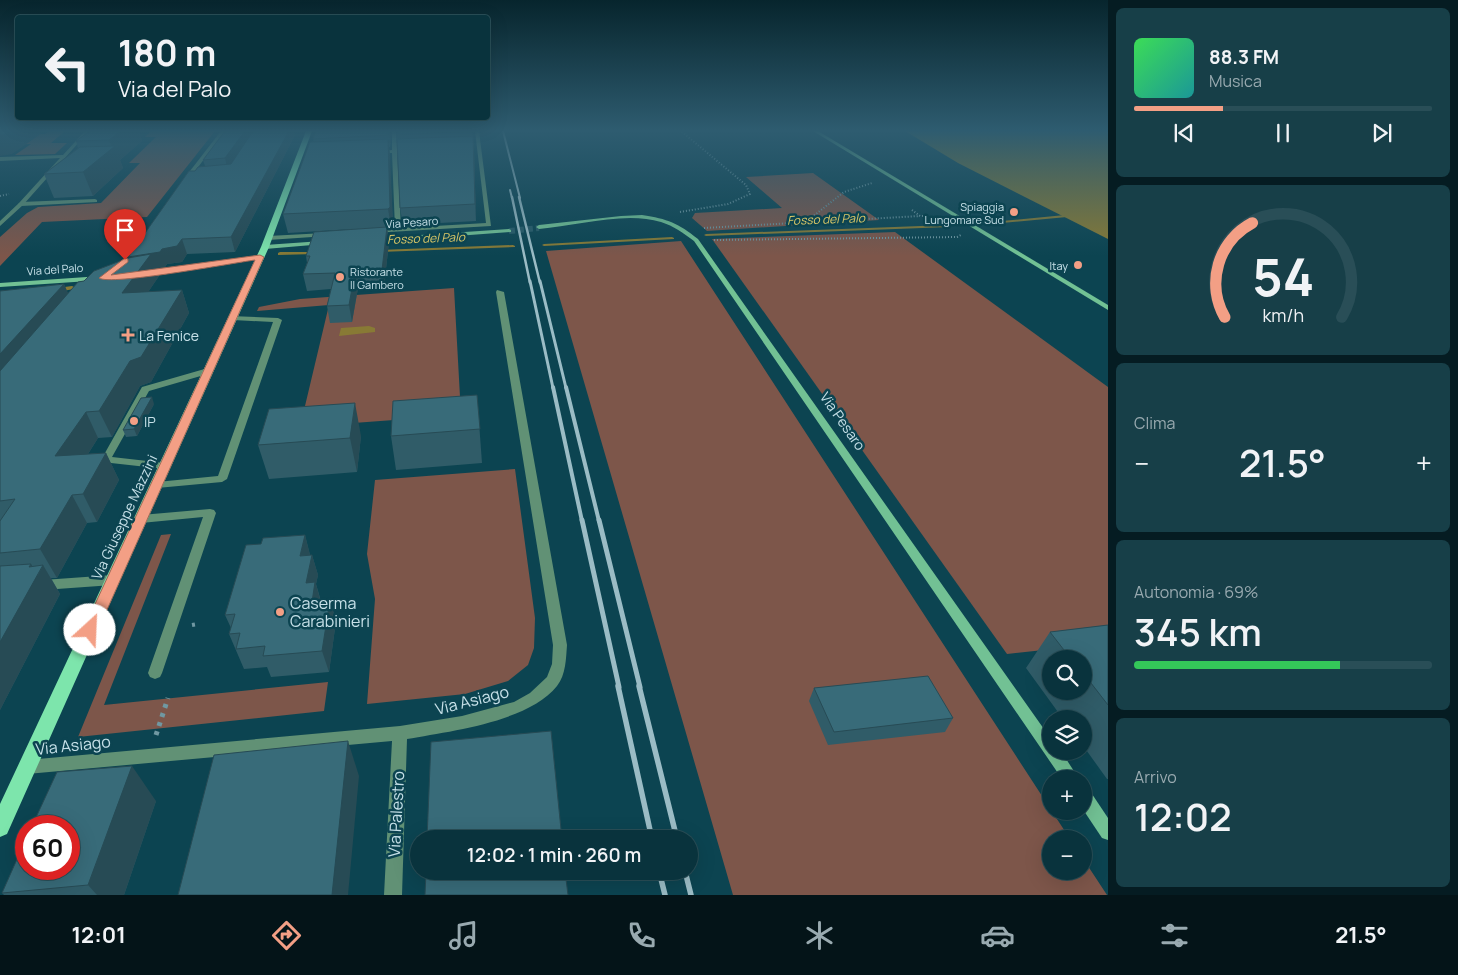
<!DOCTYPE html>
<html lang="it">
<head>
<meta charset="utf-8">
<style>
  body { margin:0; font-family:Manrope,sans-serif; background:#173f48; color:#f1f3f6; height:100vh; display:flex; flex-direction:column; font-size:19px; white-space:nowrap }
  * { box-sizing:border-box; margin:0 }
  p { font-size:16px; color:#99aab0 }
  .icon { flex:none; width:28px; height:28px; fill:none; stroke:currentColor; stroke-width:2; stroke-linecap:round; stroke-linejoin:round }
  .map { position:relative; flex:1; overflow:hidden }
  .details { display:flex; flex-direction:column; gap:8px; padding:8px; background:#051c22; width:350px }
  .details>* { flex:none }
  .guide { position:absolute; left:15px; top:15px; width:475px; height:105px; border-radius:5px; box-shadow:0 5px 20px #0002,0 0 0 1px #294e57; background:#09333d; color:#f1f3f6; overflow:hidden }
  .tools { position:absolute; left:1042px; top:650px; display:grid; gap:10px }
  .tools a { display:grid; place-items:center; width:50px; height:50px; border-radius:50%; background:#09333d; box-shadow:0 5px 20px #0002,0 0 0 1px #294e57; font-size:25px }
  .speed { position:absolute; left:15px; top:815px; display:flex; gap:10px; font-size:25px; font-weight:700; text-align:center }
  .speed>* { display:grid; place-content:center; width:65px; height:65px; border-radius:50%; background:#09333d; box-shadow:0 5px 20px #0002,0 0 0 1px #294e57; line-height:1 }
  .speed .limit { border:8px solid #d22; background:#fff; color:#111 }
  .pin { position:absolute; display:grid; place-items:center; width:42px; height:42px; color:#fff; margin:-51px -21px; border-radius:50% 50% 50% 0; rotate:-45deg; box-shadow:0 0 5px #0007 }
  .pin .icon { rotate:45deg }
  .me { position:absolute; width:55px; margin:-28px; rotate:25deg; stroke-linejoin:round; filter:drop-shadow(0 0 4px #0008) }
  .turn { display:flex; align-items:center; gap:18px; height:105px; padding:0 20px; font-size:22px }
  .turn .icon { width:65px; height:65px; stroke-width:2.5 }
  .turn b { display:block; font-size:35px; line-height:42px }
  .big { font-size:38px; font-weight:600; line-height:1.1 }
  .details .card { flex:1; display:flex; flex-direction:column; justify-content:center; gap:8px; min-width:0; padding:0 18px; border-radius:8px; background:#173f48 }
  .details .dial { align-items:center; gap:0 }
  .dial svg { height:130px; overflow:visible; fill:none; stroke:#294e57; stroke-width:7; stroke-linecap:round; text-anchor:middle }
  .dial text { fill:#f1f3f6; stroke:none }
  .song { display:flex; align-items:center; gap:15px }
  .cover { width:60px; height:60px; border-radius:8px; background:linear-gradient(135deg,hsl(130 70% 55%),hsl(180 70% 35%)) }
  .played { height:5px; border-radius:2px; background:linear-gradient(90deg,#f39f85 30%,#294e57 30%) }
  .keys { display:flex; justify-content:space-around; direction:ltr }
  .heat { display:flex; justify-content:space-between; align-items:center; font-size:28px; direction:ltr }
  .charge { height:8px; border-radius:4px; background:linear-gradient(90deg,#34c759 69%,#294e57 0) }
  .trip { position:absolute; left:410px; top:830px; width:288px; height:50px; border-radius:25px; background:#09333d; box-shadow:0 5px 20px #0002,0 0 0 1px #294e57; font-weight:600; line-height:50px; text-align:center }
  .menu { display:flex; height:80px; justify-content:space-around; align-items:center; background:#041418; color:#99aab0 }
  .menu .icon { width:35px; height:35px }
  .menu .selected { color:#f39f85 }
  .menu b { font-size:22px; color:#f1f3f6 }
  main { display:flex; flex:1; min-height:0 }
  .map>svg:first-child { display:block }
  .green { fill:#7d564a }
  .water { fill:#887a35 }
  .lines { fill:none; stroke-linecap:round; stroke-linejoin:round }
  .stream { fill:#887a35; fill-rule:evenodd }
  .secondary-tunnel { stroke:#285b68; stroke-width:6; stroke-dasharray:6 3; stroke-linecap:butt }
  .path-far2 { stroke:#7098a2; stroke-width:2; stroke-dasharray:1 2; stroke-linecap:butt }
  .path-far1 { stroke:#7098a2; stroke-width:4; stroke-dasharray:3 5; stroke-linecap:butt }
  .path { stroke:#7098a2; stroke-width:5; stroke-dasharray:4 5.5; stroke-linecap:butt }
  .lane { fill:#619175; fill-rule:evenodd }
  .street { fill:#619175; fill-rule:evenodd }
  .secondary { fill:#72c194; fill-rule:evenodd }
  .primary { fill:#7de5ac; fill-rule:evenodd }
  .rail-far5 { stroke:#9bbcc5; stroke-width:2 }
  .rail-far4 { stroke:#9bbcc5; stroke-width:2.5 }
  .rail-far3 { stroke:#9bbcc5; stroke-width:3 }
  .rail-far2 { stroke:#9bbcc5; stroke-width:4 }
  .rail-far1 { stroke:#9bbcc5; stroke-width:5 }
  .rail { stroke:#9bbcc5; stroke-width:5.5 }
  .wall { fill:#305c68; fill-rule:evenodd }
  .shaded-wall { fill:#274b55 }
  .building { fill:#386b79; stroke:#274b55 }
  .route { fill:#f39f85; stroke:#9e6756 }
  .poi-dot { fill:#f39f85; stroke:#0c4451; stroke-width:2 }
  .labels { text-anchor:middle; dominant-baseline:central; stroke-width:5; stroke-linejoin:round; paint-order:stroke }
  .far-poi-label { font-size:11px; fill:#c6e0e8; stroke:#0c4451; text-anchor:end }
  .far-street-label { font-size:11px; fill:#c6e0e8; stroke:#0c4451 }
  .far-water-label { font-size:12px; font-style:italic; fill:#dcc867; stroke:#0c4451 }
  .poi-label { font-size:14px; fill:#c6e0e8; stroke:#0c4451; text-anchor:start }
  .street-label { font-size:14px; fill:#c6e0e8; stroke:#0c4451 }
  .near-poi-label { font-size:16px; fill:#c6e0e8; stroke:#0c4451; text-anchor:start }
  .near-street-label { font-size:16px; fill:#c6e0e8; stroke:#0c4451 }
</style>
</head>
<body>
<main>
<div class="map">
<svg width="1108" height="895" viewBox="0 0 1108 895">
  <rect width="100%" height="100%" fill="#0c4451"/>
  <g class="green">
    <path d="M49 131H65L51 143H67L55 154 15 155 31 144 0 145V135L45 134Z"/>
    <path d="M151 131H215L147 217 42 222 0 266V237L27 213 38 207 101 203 140 163H129L156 137H145Z"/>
    <path d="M813 173 879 220 707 231 692 218 695 213 782 208 746 177Z"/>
    <path d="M895 232 1108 387V643L1007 654 712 239Z"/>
    <path d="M681 241 1070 839H1051V871H1084V860L1107 895H733L546 251Z"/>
    <path d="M454 288 461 415 300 427 329 305 257 311 259 307 300 299Z"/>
    <path d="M515 469 535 618 534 648 528 665 508 681 465 694 367 704 375 599 367 554 375 480Z"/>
    <path d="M171 534 104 705 328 682 324 711 78 737 161 535Z"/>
  </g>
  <g class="water">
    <path d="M905 131H1108V239L958 163Z"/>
    <path d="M369 326 375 328V332L339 336 341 328Z"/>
  </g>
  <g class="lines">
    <g class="stream">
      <path d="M1065 215H1067V217L991 224 989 223 991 222Z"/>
      <path d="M947 225 949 226V227L706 236 704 235 706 234Z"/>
      <path d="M672 237 674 238V239L544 246 542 245 544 244Z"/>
      <path d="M513 245 515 246V247L379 252 377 251 379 250Z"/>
      <path d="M280 252H315L317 253 315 254 278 255V253Z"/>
      <path d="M72 286 74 287V289L57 292 54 290 57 288Z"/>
    </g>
    <path class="secondary-tunnel" d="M509 231 539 228"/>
    <g class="path-far2">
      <path d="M0 196 9 194"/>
      <path d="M912 210 920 216H927"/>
      <path d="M680 212 728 204 750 194 746 185 681 131"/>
      <path d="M807 221 844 192 872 183"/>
      <path d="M704 228 920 216"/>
      <path d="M714 240 957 237 961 235"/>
    </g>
    <path class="path-far1" d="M192 625 198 624"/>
    <path class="path" d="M156 735 168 698"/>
    <g class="lane">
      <path d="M95 199 97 200V202L21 206 18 204 21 202Z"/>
      <path d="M230 316 278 318 282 320 227 479 222 482 157 488 153 487 152 485 157 482 218 476 273 322 233 320 229 318Z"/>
      <path d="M208 368 212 371 211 373 149 391 112 457 165 463 169 464 170 466 169 468 165 469 102 462 101 460 142 387Z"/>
      <path d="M210 509 214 510 216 513 162 673 160 677 155 679 150 677 148 673 203 517 141 523 137 522 135 519 137 516 141 515Z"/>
    </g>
    <g class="street">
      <path d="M85 131H89L23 205 0 226V221L19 203 60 158 0 161V157L63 155Z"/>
      <path d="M221 131H225L187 182H183V180Z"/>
      <path d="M392 131H396L397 149H410L412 150 397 152 401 228 486 223 475 131H479L491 226 372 233 371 232 374 230 395 229 392 153H377L375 152 392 150Z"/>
      <path d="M325 233 328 235 327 236 268 240 265 238 268 236Z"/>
      <path d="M497 290 504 292 567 645C566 658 566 675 557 686 528 722 451 731 407 739L402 895H384L392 741 27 774 22 772 19 767 22 762 27 760 400 726 462 716 514 702 530 693 547 677 552 664 553 645 496 292Z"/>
      <path d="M113 575 117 577 119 580 117 583 113 585 43 590 39 588 37 585 39 582 43 580Z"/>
    </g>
    <g class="secondary">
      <path d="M813 131H818L1108 305V310Z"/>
      <path d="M642 215C668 219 678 223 698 239L1051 739V751H1061L1079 779H1062L694 241C683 233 674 226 661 222 625 211 576 226 539 229L536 227 539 225 621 216Z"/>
      <path d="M509 229 511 230V232L376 242 373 240 376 238Z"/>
      <path d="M322 241 325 243 324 244 265 249 262 247 265 245Z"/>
      <path d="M260 255 262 256V258L145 276 141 274 145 272Z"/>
      <path d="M101 276 105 278 104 280 0 287V283Z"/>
      <path d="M1084 789 1090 791 1108 818V840L1102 838 1084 811Z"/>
    </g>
    <path class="primary" d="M306 131H312L269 247 7 834 0 837V804L261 247Z"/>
    <g class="rail-far5">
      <path d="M503 131 520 198"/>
      <path d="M510 190 512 198"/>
    </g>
    <g class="rail-far4">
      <path d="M512 197 530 283"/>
      <path d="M519 197 540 283"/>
    </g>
    <g class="rail-far3">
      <path d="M530 281 553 388"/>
      <path d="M540 281 566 388"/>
    </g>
    <g class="rail-far2">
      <path d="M553 387 582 521"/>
      <path d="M566 387 599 521"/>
    </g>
    <g class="rail-far1">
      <path d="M582 520 619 687"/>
      <path d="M599 520 640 687"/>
    </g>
    <g class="rail">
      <path d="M618 686 652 839"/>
      <path d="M639 686 677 839"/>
      <path d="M659 871 665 895"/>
      <path d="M685 871 691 895"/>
    </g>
  </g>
  <g class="wall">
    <path d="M90 131H139L142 141 120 160 123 168 93 196 54 198 44 174 78 148 76 141Z"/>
    <path d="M392 131 390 147H389L393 225 391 227 387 228 389 242 384 287 358 288 352 322 330 323 327 306 331 289 307 291 303 274 307 263 306 256 353 229 288 233 283 214 314 142 313 139Z"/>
    <path d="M397 131H472L474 150 476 221 403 225 400 208Z"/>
    <path d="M295 135 235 252 187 254 182 262 167 264 165 267 156 269 159 276 148 292 182 290 189 313 151 382 140 386 112 437 98 438 88 454 106 453 119 480 97 522 87 523 57 578H51L60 594 0 710V291L64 284 68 294 84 281 128 258 195 171 205 166 203 160Z"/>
    <path d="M477 395 482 463 396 470 391 436Z"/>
    <path d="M154 404 137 436 126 437 123 430Z"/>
    <path d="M361 436 357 472 269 479 258 445Z"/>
    <path d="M305 535 310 555H312L318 575 316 584 321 601 330 600 336 621 329 672 271 677 267 667 244 669 229 634 231 628 225 615 261 544Z"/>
    <path d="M1108 625V779H1107L1084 747V719H1063L1026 668 1050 632ZM1051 659H1084V691H1051Z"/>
    <path d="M814 688 953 718 945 732 828 745 809 701Z"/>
    <path d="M156 801 124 895H4L2 893Z"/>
  </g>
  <g class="shaded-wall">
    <path d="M10 131H45L12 154 0 156V135Z"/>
    <path d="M121 131H139L142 141 120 160 123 168 93 196 83 172 112 148 109 140Z"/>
    <path d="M245 131H256L228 171 225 158Z"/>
    <path d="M289 131H297L235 252 231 237Z"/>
    <path d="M389 131H392L390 147 389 135Z"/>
    <path d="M473 136 474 150 476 221 475 204Z"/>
    <path d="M388 139 390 154 393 225 391 227 388 209Z"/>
    <path d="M387 227 389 242 384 287 382 270Z"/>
    <path d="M182 239 187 254 182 262 167 264 165 267 156 269 159 276 132 316 122 293 134 272 128 257Z"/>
    <path d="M355 272 358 288 352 322 349 305Z"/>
    <path d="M64 284 74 307 0 395V354Z"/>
    <path d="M182 290 189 313 151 382 140 386 112 437 99 411 130 361Z"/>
    <path d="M152 397 154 404 137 436 134 429Z"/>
    <path d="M355 403 361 436 357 472 350 438Z"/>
    <path d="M86 412 98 438 69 484 55 456Z"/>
    <path d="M106 453 119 480 97 522 83 494Z"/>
    <path d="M72 495 87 523 57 578 40 549Z"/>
    <path d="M305 535 310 555 300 556Z"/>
    <path d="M312 555 318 575 316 584 321 603 318 622 306 583Z"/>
    <path d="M31 564 38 575 43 565 60 594 0 710V642Z"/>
    <path d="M330 600 336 621 329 672 322 651Z"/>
    <path d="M348 741 359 776 348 895H332Z"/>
    <path d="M132 766 156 801 124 895H97L88 885Z"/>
  </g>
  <g class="building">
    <path d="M0 131H10L3 135H0Z"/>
    <path d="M90 131H121L109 140 76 141Z"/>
    <path d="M225 131H245L225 158 203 160Z"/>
    <path d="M253 131H289L231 237 182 239 177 246 162 249 160 252 128 257 189 171H195L198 167 231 164Z"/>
    <path d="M316 131H389V135L313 139Z"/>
    <path d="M397 131H472L397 135Z"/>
    <path d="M473 136 475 204 400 208 397 139Z"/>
    <path d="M388 139 390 207 388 209 283 214 310 142Z"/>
    <path d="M115 146 83 172 44 174 80 147Z"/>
    <path d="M387 227 382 270 355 272 349 305 327 306 335 273 303 274 310 256H306L314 232Z"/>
    <path d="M151 254 122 293 182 290 141 357 130 361 99 411 86 412 55 456 106 453 83 494 72 495 40 549 0 553V521L15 499 0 501V371L78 282 84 281 94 271 128 258Z"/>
    <path d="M64 284 0 354V291Z"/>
    <path d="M477 395 480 429 391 436 393 401Z"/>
    <path d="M152 397 134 429 123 430 141 398Z"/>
    <path d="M355 403 350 438 258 445 269 409Z"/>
    <path d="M305 535 300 556 312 555 306 583 315 582 312 602 330 600 322 651 263 656 265 646 236 649 240 633 229 634 235 614 225 615 246 545 261 544 263 538Z"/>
    <path d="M31 564 29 567 43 565 0 642V566Z"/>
    <path d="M1108 625V705L1084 674V659H1071L1050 632Z"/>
    <path d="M928 676 953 718 834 732 814 688Z"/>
    <path d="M551 731 562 839H427L431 742Z"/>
    <path d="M348 741 332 895H178L214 755Z"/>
    <path d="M132 766 88 885 2 893 26 839V869H69V826H32L57 772Z"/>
    <path d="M426 871H565L568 895H425Z"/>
  </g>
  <linearGradient id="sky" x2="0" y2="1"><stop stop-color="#07252d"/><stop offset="0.51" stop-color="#2e5c70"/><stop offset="1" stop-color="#2e5c70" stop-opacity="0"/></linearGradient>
  <rect width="1108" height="256" fill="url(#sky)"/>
  <path class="route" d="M260 255 264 257 98 630 95 634 90 636 85 634 83 630 255 260C233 263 110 286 99 278L125 258 128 259V262L111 275Z"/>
  <g class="poi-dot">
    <circle cx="1014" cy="212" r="5"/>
    <circle cx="1078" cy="265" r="5"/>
    <circle cx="340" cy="277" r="5"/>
    <path d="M125.5 327.5h5v5h5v5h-5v5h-5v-5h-5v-5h5z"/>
    <circle cx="134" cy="421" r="5"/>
    <circle cx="280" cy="612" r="5"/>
  </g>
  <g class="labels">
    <g class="far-poi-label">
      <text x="1004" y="206">Spiaggia<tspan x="1004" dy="13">Lungomare Sud</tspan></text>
      <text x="1068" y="265">Itay</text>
      <text x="350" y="271" text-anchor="start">Ristorante<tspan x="350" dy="13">Il Gambero</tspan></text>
    </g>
    <g class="far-street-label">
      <text transform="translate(412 222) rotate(-4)">Via Pesaro</text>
      <text transform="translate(55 269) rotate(-4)">Via del Palo</text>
    </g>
    <g class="far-water-label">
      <text transform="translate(826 219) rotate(-2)">Fosso del Palo</text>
      <text transform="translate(426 238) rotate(-2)">Fosso del Palo</text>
    </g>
    <g class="poi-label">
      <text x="139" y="335">La Fenice</text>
      <text x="144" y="421">IP</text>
    </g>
    <g class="street-label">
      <text transform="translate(843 421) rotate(55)">Via Pesaro</text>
      <text transform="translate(124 517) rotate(-65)">Via Giuseppe Mazzini</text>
    </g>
    <g class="near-poi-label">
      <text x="290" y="603">Caserma<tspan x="290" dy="18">Carabinieri</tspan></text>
    </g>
    <g class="near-street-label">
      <text transform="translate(472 700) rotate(-14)">Via Asiago</text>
      <text transform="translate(73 745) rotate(-6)">Via Asiago</text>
      <text transform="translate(396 814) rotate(-87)">Via Palestro</text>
    </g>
  </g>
</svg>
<div class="tools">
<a><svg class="icon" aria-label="search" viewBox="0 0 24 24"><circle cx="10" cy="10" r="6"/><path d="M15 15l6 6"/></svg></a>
<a><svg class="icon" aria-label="layers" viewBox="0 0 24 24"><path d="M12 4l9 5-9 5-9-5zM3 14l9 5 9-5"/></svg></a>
<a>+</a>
<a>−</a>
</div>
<div class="speed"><div class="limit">60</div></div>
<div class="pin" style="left:125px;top:260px;background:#d93025"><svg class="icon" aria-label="arrive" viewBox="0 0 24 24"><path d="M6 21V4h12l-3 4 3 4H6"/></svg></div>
<svg class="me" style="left:90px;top:630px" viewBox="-20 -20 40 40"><circle r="19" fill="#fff"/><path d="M0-13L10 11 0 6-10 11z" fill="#f39f85"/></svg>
<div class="trip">12:02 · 1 min · 260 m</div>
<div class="guide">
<div class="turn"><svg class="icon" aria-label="left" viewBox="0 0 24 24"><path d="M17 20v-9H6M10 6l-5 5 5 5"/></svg><div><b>180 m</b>Via del Palo</div></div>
</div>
</div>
<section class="details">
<div class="card">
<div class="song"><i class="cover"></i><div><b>88.3 FM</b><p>Musica</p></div></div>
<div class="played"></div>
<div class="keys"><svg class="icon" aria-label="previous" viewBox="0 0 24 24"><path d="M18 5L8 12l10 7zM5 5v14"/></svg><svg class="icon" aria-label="pause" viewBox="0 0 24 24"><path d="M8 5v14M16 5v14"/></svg><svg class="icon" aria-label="next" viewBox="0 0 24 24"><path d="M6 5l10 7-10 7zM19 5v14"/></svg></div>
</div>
<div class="card dial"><svg viewBox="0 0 100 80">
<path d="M14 69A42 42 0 1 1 86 69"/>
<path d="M14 69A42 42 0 0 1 31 11" stroke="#f39f85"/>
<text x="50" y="56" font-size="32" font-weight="700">54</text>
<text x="50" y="72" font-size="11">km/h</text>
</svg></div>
<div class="card"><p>Clima</p>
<div class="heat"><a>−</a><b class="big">21.5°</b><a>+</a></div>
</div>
<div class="card"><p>Autonomia · 69%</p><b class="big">345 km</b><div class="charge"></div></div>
<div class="card"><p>Arrivo</p><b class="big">12:02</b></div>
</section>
</main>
<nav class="menu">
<b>12:01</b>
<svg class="icon selected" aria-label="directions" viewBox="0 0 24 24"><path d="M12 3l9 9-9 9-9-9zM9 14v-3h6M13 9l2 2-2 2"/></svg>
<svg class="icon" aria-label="music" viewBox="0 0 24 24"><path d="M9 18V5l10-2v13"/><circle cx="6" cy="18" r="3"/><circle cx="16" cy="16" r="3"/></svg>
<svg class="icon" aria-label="phone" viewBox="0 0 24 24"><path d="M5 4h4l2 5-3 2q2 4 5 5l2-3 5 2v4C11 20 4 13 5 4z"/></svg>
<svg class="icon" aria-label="climate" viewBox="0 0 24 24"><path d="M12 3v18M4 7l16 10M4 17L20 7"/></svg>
<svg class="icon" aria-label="car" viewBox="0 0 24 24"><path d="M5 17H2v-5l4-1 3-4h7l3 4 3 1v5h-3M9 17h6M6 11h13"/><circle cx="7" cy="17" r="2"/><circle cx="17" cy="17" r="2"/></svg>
<svg class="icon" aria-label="filters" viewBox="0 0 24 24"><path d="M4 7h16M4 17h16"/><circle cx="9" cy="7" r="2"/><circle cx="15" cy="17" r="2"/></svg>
<b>21.5°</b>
</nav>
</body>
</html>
